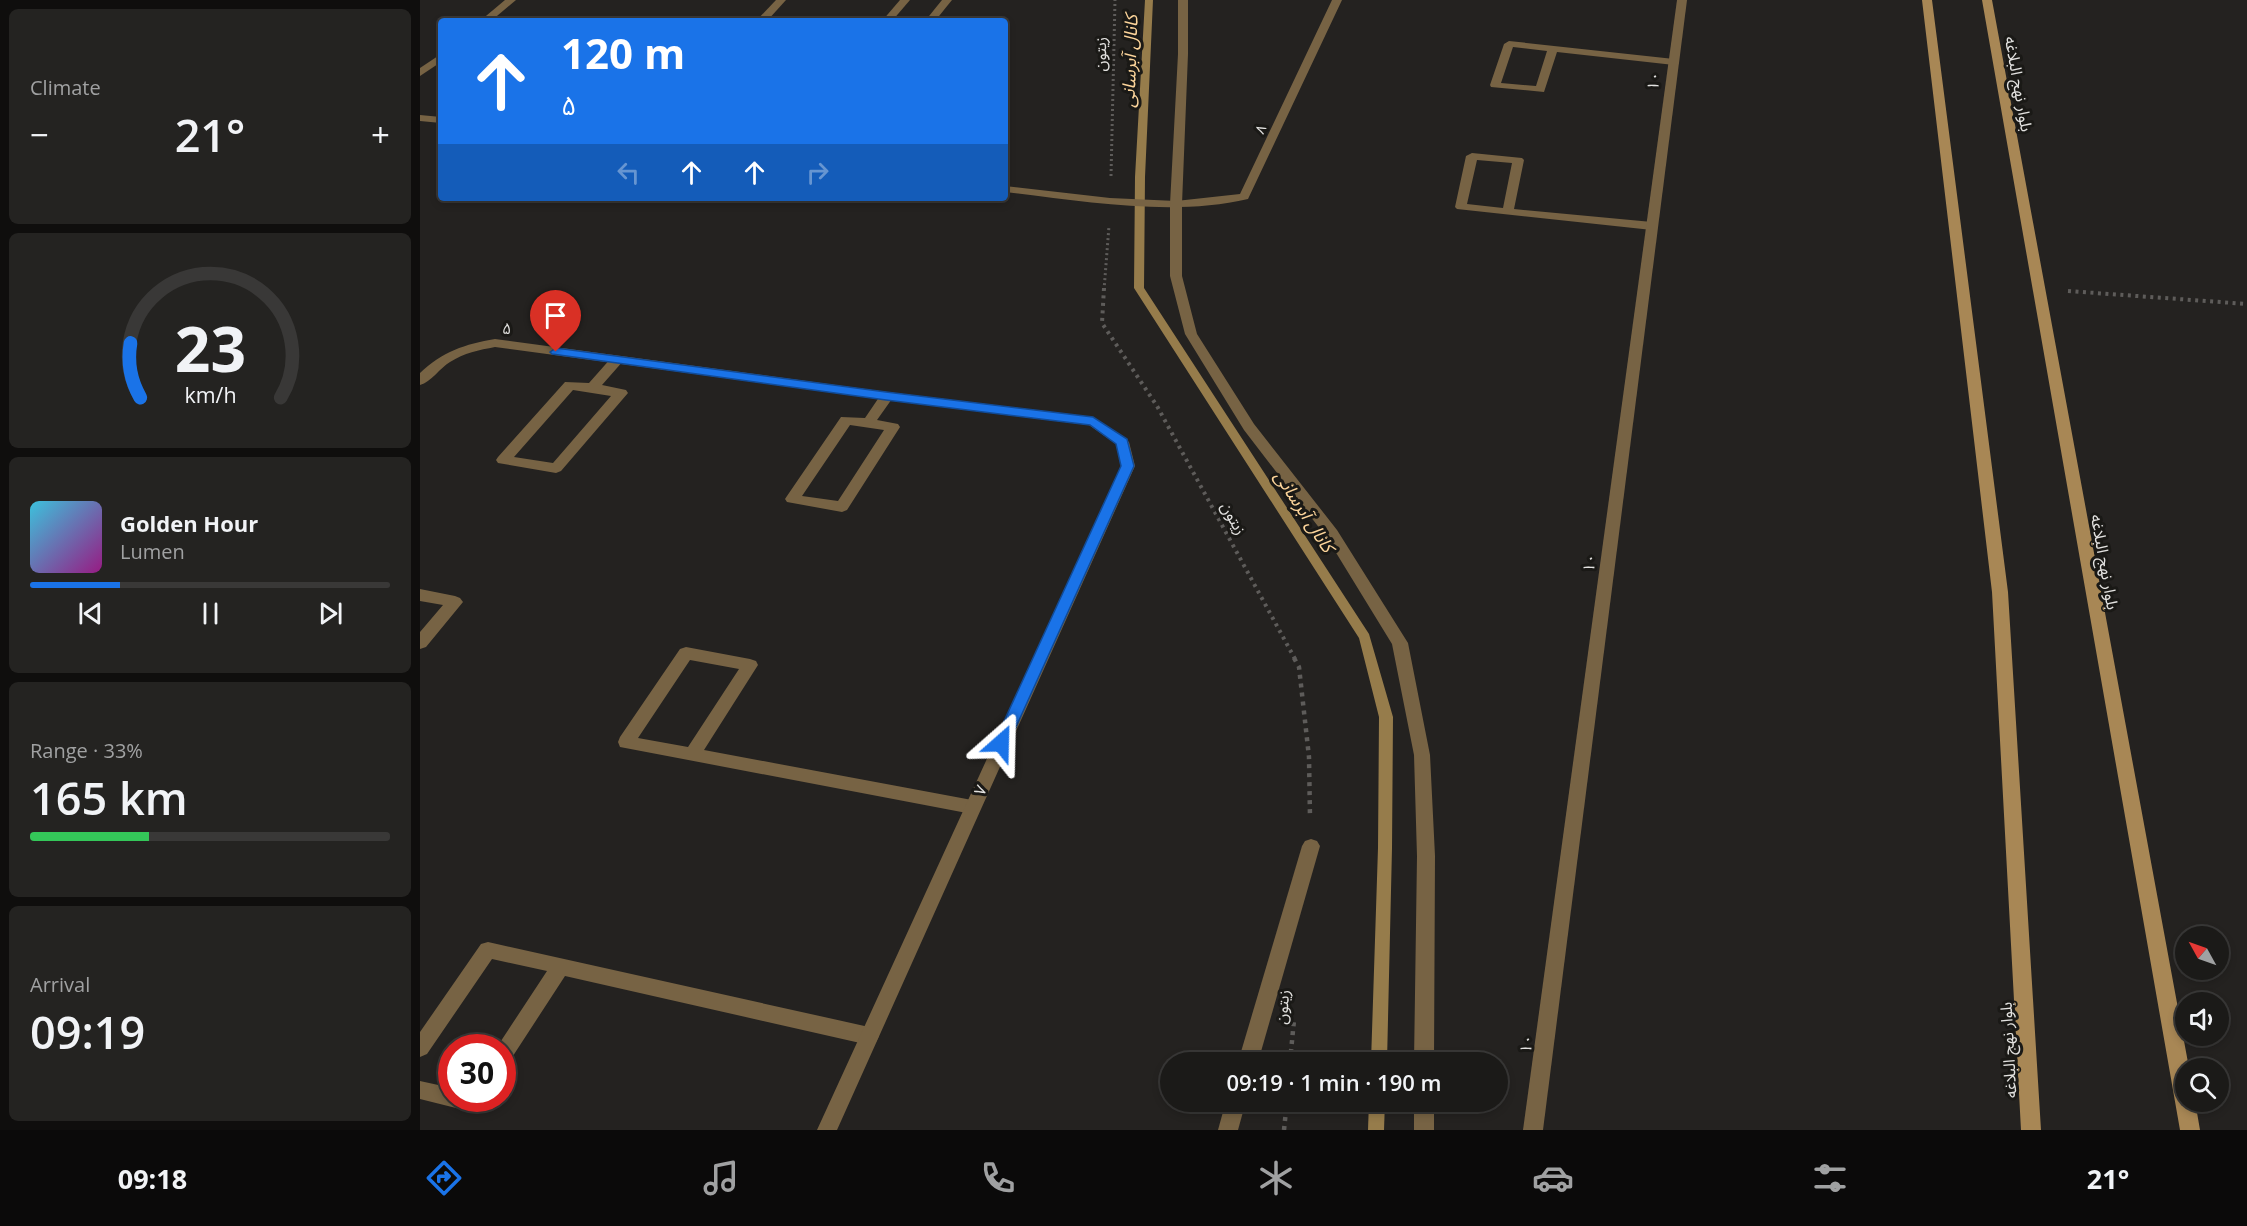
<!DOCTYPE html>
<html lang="en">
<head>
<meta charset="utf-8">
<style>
  body { margin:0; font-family:"Open Sans","Noto Sans Arabic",sans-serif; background:#242321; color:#f1f3f6; height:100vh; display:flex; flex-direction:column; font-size:22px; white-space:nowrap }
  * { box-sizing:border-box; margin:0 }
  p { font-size:20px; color:#a0a1a2 }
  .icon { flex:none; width:33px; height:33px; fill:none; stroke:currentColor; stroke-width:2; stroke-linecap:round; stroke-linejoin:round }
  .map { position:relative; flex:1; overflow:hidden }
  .side { display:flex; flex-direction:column; gap:9px; padding:9px; background:#0f0e0d; width:420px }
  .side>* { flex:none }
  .top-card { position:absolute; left:18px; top:18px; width:570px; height:183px; border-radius:6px; box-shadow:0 3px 9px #0003,0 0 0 2px #393837; background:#1a73e8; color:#fff; overflow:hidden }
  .needle { width:39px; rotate:310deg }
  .controls { position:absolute; left:1755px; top:926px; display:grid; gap:12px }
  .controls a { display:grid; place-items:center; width:54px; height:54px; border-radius:50%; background:#1b1a18; box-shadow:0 3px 9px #0003,0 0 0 2px #393837; font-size:30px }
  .speed { position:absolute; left:18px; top:1034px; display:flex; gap:12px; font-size:30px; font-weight:700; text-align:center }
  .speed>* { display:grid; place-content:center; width:78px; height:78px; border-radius:50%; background:#1b1a18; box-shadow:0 3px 9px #0003,0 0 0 2px #393837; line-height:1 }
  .speed .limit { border:9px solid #d22; background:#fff; color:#111 }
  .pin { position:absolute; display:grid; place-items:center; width:51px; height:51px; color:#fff; margin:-62px -26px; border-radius:50% 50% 50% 0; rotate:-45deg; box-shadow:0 0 6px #0007 }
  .pin .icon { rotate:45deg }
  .me { position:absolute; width:66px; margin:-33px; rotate:25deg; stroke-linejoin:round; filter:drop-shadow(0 0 4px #0008) }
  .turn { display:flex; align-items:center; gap:21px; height:126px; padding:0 24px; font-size:27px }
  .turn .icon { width:78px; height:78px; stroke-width:2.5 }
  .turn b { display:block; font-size:42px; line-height:51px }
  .lanes { display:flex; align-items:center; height:57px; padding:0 24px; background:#0003; justify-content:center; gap:30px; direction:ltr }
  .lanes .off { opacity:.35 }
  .big { font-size:45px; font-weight:600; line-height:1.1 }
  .side .tile { flex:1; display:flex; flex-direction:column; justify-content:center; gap:9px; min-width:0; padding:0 21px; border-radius:9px; background:#242321 }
  .side .dial { align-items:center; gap:0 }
  .dial svg { height:156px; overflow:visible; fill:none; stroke:#393837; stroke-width:7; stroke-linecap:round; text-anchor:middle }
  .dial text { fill:#f1f3f6; stroke:none }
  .song { display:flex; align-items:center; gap:18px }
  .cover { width:72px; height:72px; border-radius:9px; background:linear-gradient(135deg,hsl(190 70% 55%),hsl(310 70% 35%)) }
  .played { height:6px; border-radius:3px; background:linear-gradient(90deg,#1a73e8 25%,#393837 25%) }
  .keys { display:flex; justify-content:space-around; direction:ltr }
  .heat { display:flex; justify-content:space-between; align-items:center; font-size:33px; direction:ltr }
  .charge { height:9px; border-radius:4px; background:linear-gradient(90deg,#34c759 33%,#393837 0) }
  .trip { position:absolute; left:740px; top:1052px; width:348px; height:60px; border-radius:30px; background:#1b1a18; box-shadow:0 3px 9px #0003,0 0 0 2px #393837; font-weight:600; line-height:60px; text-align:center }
  .dock { display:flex; height:96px; justify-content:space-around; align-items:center; background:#0b0a0a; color:#a0a1a2 }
  .dock .icon { width:42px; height:42px }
  .dock .active { color:#1a73e8 }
  .dock b { font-size:27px; color:#f1f3f6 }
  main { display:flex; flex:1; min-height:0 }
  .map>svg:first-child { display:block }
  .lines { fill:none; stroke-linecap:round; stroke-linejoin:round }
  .stream { fill:#967c4b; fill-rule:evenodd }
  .path-far2 { stroke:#5e5c5a; stroke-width:3; stroke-dasharray:2 3; stroke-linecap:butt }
  .path-far1 { stroke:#5e5c5a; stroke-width:4; stroke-dasharray:3 4.5; stroke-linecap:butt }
  .path { stroke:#5e5c5a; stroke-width:4.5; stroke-dasharray:4 5; stroke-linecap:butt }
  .service { fill:#776344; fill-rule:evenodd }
  .minor { fill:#776344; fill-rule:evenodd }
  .secondary { fill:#a88755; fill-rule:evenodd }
  .route { fill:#1a73e8; stroke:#114b97; stroke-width:1.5 }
  .labels { text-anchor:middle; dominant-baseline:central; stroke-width:6; stroke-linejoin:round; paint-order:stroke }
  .far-street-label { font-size:14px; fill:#e3e2e0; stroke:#1a1916 }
  .street-label { font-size:16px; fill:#e3e2e0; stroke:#1a1916 }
  .water-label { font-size:18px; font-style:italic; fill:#fdd59b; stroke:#1a1916 }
</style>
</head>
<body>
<main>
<section class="side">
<div class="tile"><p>Climate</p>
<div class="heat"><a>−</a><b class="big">21°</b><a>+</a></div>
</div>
<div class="tile dial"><svg viewBox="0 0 100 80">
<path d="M14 69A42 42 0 1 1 86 69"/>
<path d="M14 69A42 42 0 0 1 9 41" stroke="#1a73e8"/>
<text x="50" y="56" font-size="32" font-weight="700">23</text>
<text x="50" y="72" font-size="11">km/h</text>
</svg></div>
<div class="tile">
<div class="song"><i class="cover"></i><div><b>Golden Hour</b><p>Lumen</p></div></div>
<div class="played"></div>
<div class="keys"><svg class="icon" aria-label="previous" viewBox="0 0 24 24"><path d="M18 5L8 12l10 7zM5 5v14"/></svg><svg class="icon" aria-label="pause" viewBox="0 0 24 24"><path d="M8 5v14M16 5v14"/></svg><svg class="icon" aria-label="next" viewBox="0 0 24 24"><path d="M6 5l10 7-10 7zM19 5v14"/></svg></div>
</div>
<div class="tile"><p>Range · 33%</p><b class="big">165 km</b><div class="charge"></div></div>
<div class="tile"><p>Arrival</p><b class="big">09:19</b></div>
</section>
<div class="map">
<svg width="1827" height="1130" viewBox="0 0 1827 1130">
  <rect width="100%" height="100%" fill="#242220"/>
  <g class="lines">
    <g class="stream">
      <path d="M725 0H733L725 177 724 288 949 634 973 717 972 848 967 1062H951L958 848 959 717 939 638 714 288 715 177Z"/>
      <path d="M949 1101H965L964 1130H948Z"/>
    </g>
    <g class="path-far2">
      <path d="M691 176 695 0"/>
      <path d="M684 290 689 226"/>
    </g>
    <g class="path-far1">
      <path d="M684 288 682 323 737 406 875 659"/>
      <path d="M1648 291 1827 304"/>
    </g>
    <g class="path">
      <path d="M874 658 879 667 889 757 890 818"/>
      <path d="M870 1062 874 1020"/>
      <path d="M864 1130 867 1101"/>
    </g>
    <g class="service">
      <path d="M480 0H490L472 21H462Z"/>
      <path d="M522 0H532L515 21H505Z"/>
      <path d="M912 0H922L828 199C752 217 662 201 585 192V186L690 198 756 201 820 194Z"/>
      <path d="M1089 41 1254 59 1259 62 1254 65 1137 52 1124 92 1071 87 1070 85 1084 44ZM1093 47 1127 51 1116 86 1081 83Z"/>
      <path d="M0 115 21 117V123L0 121Z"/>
      <path d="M1052 153 1102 158 1104 160 1094 209 1232 222 1238 226 1232 230 1037 209 1035 207 1046 156ZM1057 160 1092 163 1083 208 1047 204Z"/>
      <path d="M197 356 204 360 182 385 206 390 208 393 141 471 136 473 78 463 76 460 78 457 145 382 169 383 192 357ZM153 390 191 396 133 463 94 457Z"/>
      <path d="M467 392 474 396 457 420 478 424 480 427 427 510 422 512 367 502 365 499 367 496 421 417 445 418 462 393ZM430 425 464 430 418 501 382 496Z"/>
      <path d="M0 589 35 596 40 598 43 602 6 647 0 649V632L23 605 0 601Z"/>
      <path d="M266 647 330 659 336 661 338 665 284 750 552 800 558 802 561 807 558 812 552 814 200 747 198 742 200 737 260 649ZM270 660 319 669 268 747 218 738Z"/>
      <path d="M891 839 897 841 900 846 838 1062H818L882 846 885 841Z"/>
      <path d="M68 942 449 1027 456 1030 459 1036 456 1042 449 1045 145 976 89 1062 82 1065V1047H77L127 971 72 959 7 1054 0 1057V1032L61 944Z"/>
      <path d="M0 1081 32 1088V1098H65L59 1110 52 1112 0 1099Z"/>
      <path d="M806 1101H826L818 1130H798Z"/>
    </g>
    <g class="minor">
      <path d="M85 0H96L71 21H60Z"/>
      <path d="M356 0H366L347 21H336Z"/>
      <path d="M758 0H768V54L762 204V276L777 334 834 424 917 530 988 643 1010 755 1015 856 1014 1062H994L997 856 994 755 972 644 907 538 824 430 765 334 750 276V204L758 54Z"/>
      <path d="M1257 0H1267L1123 1130H1103Z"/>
      <path d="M21 54V62L0 76V68Z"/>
      <path d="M75 339 467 392 673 417 709 442 715 466 417 1130H397L701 466 696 444 669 425 467 400 75 347C59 350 44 353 30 362 20 368 11 382 0 385V373C22 352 45 344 75 339Z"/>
      <rect x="994" y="1101" width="20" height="29"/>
    </g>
    <g class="secondary">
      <path d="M1502 0H1512L1588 592 1621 1130H1601L1572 592Z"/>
      <path d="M1562 0H1572L1769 1068H1766V1101H1775L1780 1130H1760Z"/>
    </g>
  </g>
  <path class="route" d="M136 348 466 392 673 417 707 439 714 466 587 747H576L574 743 701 466 696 444 670 425 466 400 132 354 130 352Z"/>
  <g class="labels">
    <g class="far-street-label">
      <text transform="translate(840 129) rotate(-65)">۸</text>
    </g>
    <g class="street-label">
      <text transform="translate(680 54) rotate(-89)">زیتون</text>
      <text transform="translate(1233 81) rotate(-82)">۱۰</text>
      <text transform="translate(1599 84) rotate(80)">بلوار نهج البلاغه</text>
      <text transform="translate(87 328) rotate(6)">۵</text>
      <text transform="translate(814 518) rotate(61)">زیتون</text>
      <text transform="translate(1685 562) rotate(80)">بلوار نهج البلاغه</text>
      <text transform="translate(1169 563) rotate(-83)">۱۰</text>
      <text transform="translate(560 790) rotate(-65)">۷</text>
      <text transform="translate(862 1007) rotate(-85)">زیتون</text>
      <text transform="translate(1106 1044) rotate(-83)">۱۰</text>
      <text transform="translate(1588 1050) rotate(-93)">بلوار نهج البلاغه</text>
    </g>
    <g class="water-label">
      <text transform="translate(709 61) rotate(-88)">کانال آبرسانی</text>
      <text transform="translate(885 511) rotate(57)">کانال آبرسانی</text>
    </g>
  </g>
</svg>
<div class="controls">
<a><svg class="needle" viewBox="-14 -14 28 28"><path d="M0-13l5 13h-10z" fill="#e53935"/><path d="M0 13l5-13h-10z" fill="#a0a1a2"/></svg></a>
<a><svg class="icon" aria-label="sound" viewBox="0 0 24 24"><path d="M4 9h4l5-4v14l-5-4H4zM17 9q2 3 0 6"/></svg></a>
<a><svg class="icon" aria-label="search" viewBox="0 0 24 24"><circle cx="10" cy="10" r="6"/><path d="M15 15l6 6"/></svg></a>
</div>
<div class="speed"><div class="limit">30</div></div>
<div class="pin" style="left:136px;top:352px;background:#d93025"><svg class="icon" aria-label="arrive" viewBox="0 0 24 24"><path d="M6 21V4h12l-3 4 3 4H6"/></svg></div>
<svg class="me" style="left:581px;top:743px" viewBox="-20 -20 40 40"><path d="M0-17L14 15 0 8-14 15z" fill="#1a73e8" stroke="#fff" stroke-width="4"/></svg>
<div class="trip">09:19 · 1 min · 190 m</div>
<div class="top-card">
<div class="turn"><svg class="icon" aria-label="ahead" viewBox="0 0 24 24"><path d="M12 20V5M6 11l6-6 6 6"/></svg><div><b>120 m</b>۵</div></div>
<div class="lanes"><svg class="icon off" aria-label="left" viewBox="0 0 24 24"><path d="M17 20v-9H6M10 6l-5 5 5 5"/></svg><svg class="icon" aria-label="ahead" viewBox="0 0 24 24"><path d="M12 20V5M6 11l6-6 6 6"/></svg><svg class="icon" aria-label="ahead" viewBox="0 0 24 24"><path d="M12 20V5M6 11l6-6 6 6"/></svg><svg class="icon off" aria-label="right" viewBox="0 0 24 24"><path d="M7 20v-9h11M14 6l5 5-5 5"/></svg></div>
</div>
</div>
</main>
<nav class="dock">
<b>09:18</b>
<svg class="icon active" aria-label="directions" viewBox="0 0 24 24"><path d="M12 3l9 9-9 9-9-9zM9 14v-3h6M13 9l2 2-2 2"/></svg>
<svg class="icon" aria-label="music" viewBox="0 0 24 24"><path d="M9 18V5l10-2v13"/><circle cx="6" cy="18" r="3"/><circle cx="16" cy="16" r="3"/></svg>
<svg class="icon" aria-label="phone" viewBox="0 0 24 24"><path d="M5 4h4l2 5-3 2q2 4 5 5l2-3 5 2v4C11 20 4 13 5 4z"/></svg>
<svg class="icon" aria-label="climate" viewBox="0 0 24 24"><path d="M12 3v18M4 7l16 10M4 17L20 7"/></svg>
<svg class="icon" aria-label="car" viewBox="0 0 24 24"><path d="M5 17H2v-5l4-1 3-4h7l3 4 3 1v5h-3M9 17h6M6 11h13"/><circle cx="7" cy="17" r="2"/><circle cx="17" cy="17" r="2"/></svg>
<svg class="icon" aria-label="filters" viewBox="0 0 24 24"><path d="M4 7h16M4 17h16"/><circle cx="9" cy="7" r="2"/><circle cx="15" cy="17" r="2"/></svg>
<b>21°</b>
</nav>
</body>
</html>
